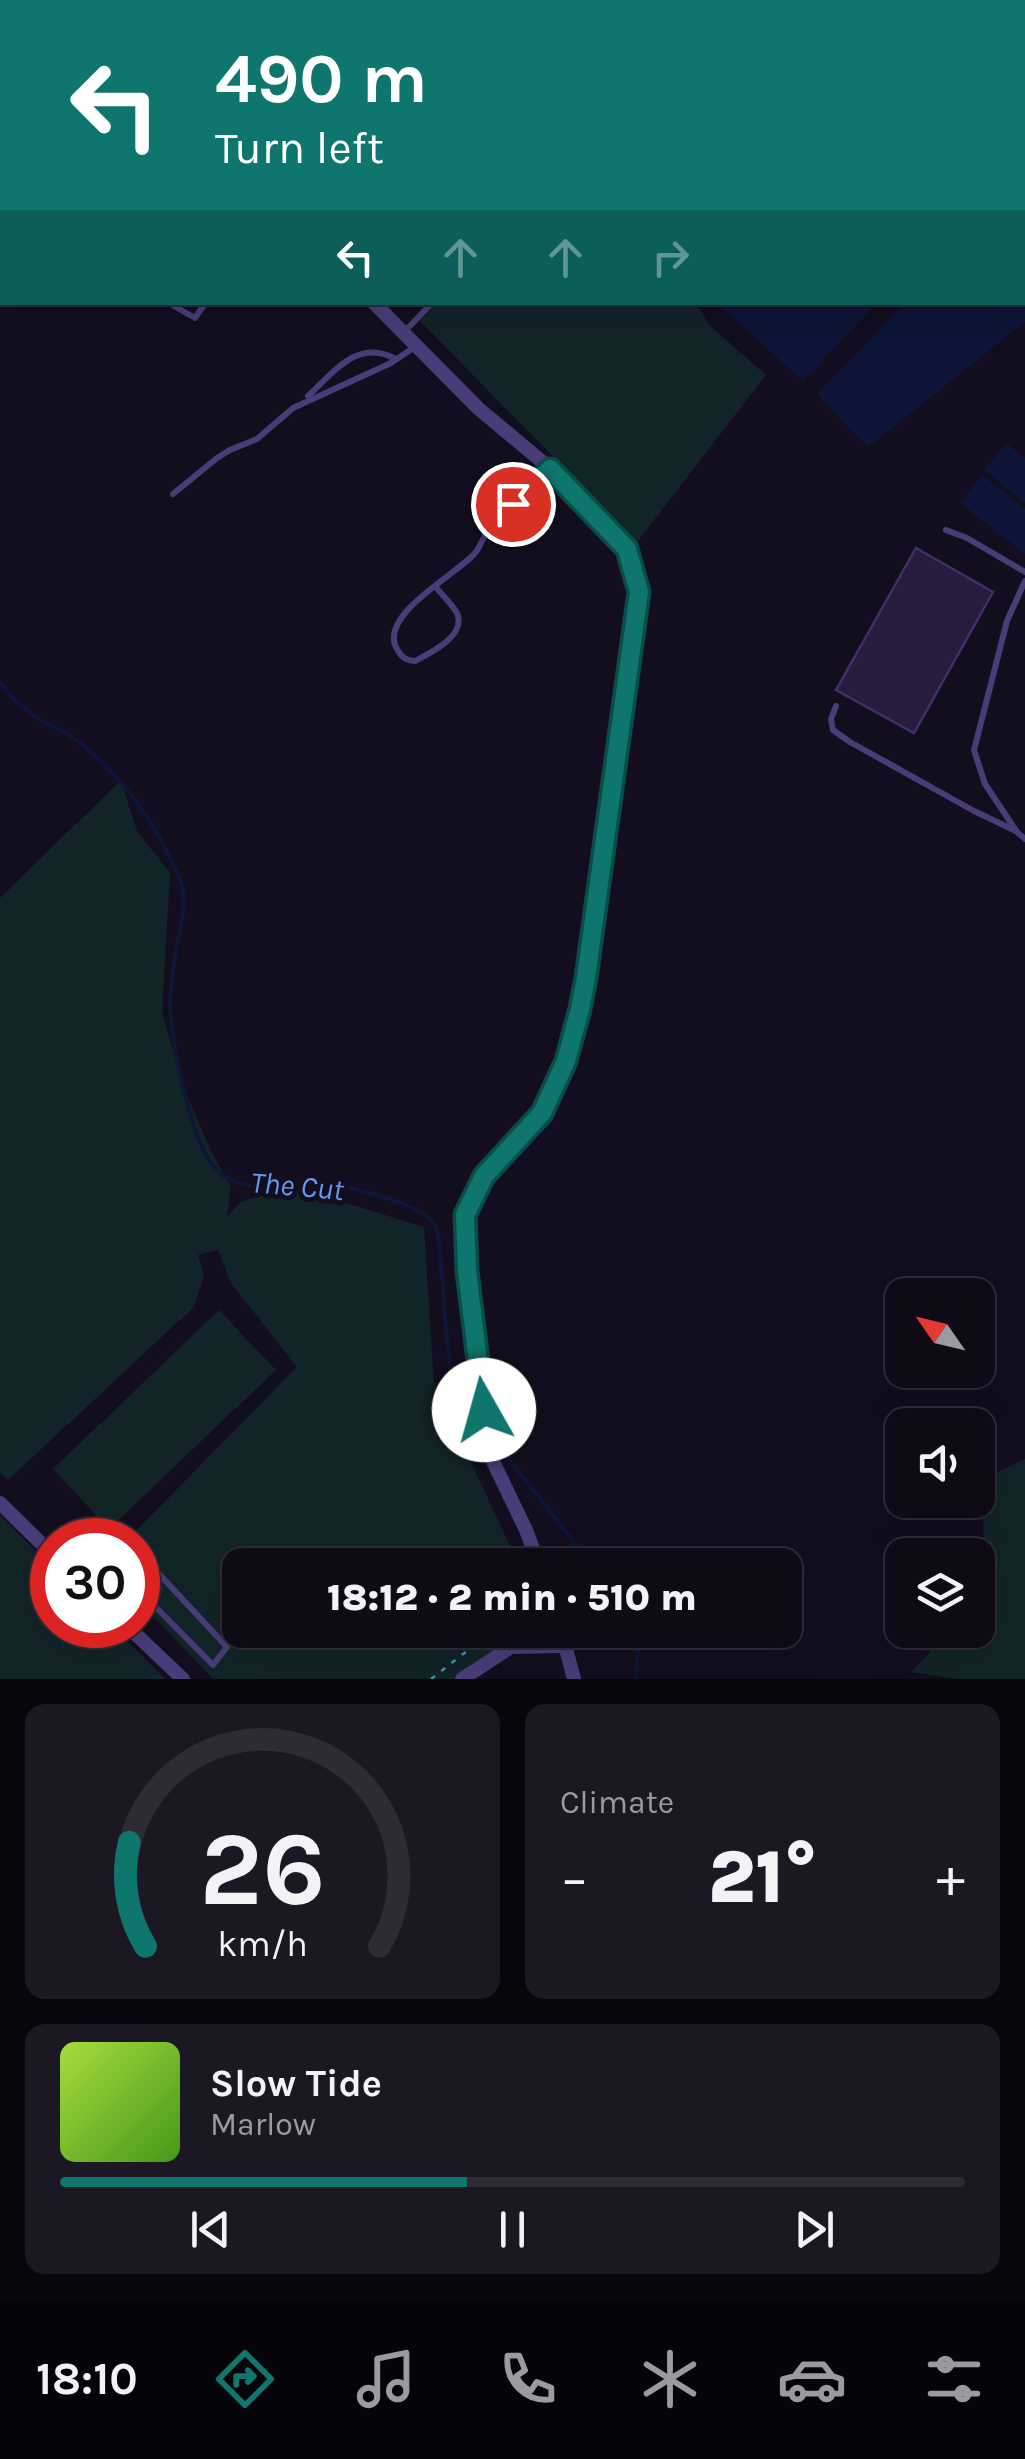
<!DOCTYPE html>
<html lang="en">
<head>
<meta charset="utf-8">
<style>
  body { margin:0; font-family:Karla,sans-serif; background:#1c1823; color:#f1f3f6; height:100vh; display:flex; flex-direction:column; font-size:38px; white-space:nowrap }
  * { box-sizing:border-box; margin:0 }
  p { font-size:32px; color:#9b9aa1 }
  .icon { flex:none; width:55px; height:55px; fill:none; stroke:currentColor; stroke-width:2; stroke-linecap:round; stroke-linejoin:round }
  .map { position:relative; height:1679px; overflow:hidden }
  .side { display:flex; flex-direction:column; gap:25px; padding:25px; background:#08060c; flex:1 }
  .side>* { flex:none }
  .banner { position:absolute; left:0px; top:0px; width:1025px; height:305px; box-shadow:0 10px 40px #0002,0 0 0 2px #2e2b35; background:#0f766e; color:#fff; overflow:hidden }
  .needle { width:65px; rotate:304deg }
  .controls { position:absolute; left:885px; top:1278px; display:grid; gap:20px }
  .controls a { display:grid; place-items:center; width:110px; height:110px; border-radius:20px; background:#0e0a16; box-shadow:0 10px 40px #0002,0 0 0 2px #2e2b35; font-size:50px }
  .speed { position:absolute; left:30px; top:1518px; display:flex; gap:20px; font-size:50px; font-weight:700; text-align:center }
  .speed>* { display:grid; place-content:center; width:130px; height:130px; border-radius:50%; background:#0e0a16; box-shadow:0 10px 40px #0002,0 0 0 2px #2e2b35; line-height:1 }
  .speed .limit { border:15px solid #d22; background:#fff; color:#111 }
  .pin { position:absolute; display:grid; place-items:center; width:85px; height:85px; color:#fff; margin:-42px; border:5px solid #fff; border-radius:50%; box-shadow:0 2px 10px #0007 }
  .me { position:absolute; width:110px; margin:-55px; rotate:353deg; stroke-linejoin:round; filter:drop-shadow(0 0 8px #0008) }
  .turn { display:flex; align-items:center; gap:35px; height:210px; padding:0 50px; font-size:45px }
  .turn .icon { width:130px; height:130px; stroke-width:2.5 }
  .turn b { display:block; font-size:70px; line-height:85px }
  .lanes { display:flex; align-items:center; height:95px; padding:0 50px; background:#0003; justify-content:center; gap:50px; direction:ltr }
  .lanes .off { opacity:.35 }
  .big { font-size:75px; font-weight:800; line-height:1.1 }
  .side .widget { flex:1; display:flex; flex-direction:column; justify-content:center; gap:15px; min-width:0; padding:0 35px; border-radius:20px; background:#1c1823 }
  .side .dial { align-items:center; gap:0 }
  .dial svg { height:260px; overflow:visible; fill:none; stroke:#2e2b35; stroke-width:7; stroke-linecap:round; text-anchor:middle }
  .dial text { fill:#f1f3f6; stroke:none }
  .song { display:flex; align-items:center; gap:30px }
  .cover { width:120px; height:120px; border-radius:15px; background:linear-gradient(135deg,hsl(80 70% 55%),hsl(100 70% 35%)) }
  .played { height:10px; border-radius:5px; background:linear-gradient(90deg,#0f766e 45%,#2e2b35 45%) }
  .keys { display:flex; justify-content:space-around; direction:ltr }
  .heat { display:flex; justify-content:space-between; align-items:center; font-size:55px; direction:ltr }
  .side .tiles { flex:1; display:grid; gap:25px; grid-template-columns:1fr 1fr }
  .widget:last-child { grid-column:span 2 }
  .trip { position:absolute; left:222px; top:1548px; width:580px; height:100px; border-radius:20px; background:#0e0a16; box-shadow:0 10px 40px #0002,0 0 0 2px #2e2b35; font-weight:800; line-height:100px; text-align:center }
  .tabs { display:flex; height:160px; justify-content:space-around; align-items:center; background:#060409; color:#9b9aa1 }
  .tabs .icon { width:70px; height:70px }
  .tabs .on { color:#0f766e }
  .tabs b { font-size:45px; color:#f1f3f6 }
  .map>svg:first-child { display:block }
  .green { fill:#112427 }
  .water { fill:#0d1538 }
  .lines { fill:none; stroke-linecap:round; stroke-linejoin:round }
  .stream { stroke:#0d1538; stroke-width:4 }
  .building { fill:#281b3d; stroke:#432f67; stroke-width:2.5 }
  .path { stroke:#379ba6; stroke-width:2.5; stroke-dasharray:5 8; stroke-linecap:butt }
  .lane { stroke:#493d79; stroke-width:6 }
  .street { stroke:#493d79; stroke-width:14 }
  .route-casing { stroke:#0a4d48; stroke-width:25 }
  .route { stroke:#0f766e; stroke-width:18 }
  .labels { text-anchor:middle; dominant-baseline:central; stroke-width:10; stroke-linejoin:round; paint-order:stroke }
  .water-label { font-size:30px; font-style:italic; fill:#659af2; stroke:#130e1e }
</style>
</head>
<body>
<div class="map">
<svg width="1025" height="1679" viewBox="0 0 1025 1679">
  <rect width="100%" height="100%" fill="#130e1e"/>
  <g class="green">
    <path d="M43 0H479L478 2H46Z"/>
    <path d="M584 0H1025V261L1022 260V2H588Z"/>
    <path d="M436 303H696L709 325 766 375 637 542 420 321Z"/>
    <path d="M121 780 137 831 170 873 162 1012 185 1091 211 1151 231 1187 227 1216 241 1202 262 1195 307 1191 424 1227 434 1383 519 1565H240V1630H528L454 1679H213L138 1600V1540H127L297 1367 231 1283 218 1250 198 1255 204 1276 194 1307 8 1480 0 1473V898Z"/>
    <path d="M219 1310 276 1370 109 1529 53 1469Z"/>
    <path d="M1025 1459V1679H956L911 1672 951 1630H978V1602L985 1594 982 1479Z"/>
    <path d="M0 1515 52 1567V1625H111L165 1679H0Z"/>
  </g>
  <g class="water">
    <path d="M1018 302 1025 308V322L868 447 817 394 905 303Z"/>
    <path d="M717 303H877L803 381Z"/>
    <path d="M1006 443 1025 458V503L984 470Z"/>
    <path d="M982 475 1025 509V554L960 503Z"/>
  </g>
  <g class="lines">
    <g class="stream">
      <path d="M0 683C12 697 23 709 39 719 49 726 62 729 72 737 118 769 160 828 180 880 190 908 177 934 174 962 172 977 170 992 170 1007 172 1041 191 1141 213 1166 241 1200 291 1180 328 1184 349 1186 423 1205 433 1222 440 1235 440 1253 441 1267 445 1301 445 1364 459 1394 464 1406 472 1415 480 1424"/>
      <path d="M493 1439 592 1565"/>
      <path d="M635 1630 638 1653 636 1679"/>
    </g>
  </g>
  <path class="building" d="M916 548 993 592 914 733 836 690Z"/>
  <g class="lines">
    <path class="path" d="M431 1679 494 1630"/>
    <g class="lane">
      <path d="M167 302 195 318 206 302"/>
      <path d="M404 332 433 302"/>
      <path d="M308 396C335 371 358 338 396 359"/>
      <path d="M173 494 217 458 230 450 257 439 293 408 391 363 416 346"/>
      <path d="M946 530 967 538 1025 572"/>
      <path d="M1025 581 1007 621 974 750 985 784 1017 832 1025 839"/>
      <path d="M435 586C441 594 452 604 457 613 467 636 430 653 415 661 406 660 402 658 397 649 377 615 457 575 476 552 482 543 485 533 492 524 508 504 530 488 549 470"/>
      <path d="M836 706 831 719 833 730 850 742 974 811 1016 831"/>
      <path d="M138 1571 147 1561 227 1647 213 1665 138 1589"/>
    </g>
    <g class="street">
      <path d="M12 0 16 2"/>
      <path d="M373 302 479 409 546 465 627 549 639 592 581 1009 566 1061 542 1113 484 1176 465 1215 467 1271 488 1451 526 1530 539 1565"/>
      <path d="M0 1503 52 1554"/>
      <path d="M126 1625 183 1679"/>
      <path d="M561 1630 574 1679"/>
      <path d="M462 1679 511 1647 564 1646"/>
    </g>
  </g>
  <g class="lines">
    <defs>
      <path id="route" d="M484 1410 467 1271 465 1215 484 1176 542 1113 566 1061 580 1009 586 978 639 592 627 549 550 469 513 504"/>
    </defs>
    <use href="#route" class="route-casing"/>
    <use href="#route" class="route"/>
  </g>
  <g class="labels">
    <g class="water-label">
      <text transform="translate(297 1186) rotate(5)">The Cut</text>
    </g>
  </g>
</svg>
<div class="controls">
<a><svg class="needle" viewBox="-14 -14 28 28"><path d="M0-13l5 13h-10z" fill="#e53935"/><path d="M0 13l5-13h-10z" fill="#9b9aa1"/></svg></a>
<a><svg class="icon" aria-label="sound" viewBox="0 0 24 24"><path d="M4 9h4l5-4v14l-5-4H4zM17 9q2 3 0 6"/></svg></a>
<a><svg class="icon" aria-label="layers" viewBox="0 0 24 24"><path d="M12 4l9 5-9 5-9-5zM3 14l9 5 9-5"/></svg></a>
</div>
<div class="speed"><div class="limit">30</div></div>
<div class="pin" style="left:513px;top:504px;background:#d93025"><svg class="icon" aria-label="arrive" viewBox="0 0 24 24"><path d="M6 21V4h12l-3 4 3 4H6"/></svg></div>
<svg class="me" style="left:484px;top:1410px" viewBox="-20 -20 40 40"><circle r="19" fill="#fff"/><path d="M0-13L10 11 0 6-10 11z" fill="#0f766e"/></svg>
<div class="trip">18:12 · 2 min · 510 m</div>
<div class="banner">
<div class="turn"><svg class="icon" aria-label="left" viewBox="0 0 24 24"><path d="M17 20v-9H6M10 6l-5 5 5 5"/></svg><div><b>490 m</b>Turn left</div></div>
<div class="lanes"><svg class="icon" aria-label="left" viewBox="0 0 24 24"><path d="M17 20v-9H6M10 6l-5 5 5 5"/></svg><svg class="icon off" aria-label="ahead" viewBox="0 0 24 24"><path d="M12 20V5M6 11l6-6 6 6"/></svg><svg class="icon off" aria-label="ahead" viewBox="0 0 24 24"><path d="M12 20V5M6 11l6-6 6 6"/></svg><svg class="icon off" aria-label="right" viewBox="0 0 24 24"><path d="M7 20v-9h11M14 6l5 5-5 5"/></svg></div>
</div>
</div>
<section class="side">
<div class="tiles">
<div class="widget dial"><svg viewBox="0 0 100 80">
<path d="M14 69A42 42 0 1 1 86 69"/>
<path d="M14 69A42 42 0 0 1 9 37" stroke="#0f766e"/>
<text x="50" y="56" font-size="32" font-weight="700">26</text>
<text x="50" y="72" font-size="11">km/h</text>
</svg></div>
<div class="widget"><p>Climate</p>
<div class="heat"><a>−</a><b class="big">21°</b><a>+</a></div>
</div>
<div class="widget">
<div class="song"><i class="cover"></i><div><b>Slow Tide</b><p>Marlow</p></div></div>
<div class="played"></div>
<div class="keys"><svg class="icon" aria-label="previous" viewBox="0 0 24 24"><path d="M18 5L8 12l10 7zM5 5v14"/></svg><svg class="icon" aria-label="pause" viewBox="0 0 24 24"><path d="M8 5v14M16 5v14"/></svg><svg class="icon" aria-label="next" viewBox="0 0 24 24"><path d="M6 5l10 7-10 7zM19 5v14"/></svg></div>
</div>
</div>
</section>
<nav class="tabs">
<b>18:10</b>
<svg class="icon on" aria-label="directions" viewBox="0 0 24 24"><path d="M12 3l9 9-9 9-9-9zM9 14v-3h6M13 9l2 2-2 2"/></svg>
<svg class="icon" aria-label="music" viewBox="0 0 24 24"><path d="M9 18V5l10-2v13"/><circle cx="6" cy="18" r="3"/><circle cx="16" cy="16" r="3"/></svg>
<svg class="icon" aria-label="phone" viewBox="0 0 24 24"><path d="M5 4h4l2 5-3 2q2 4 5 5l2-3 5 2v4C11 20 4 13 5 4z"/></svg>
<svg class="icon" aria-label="climate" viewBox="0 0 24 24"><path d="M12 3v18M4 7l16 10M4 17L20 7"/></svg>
<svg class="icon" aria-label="car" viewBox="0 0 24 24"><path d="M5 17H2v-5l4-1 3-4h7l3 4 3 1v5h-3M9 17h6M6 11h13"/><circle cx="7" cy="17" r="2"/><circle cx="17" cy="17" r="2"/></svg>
<svg class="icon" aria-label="filters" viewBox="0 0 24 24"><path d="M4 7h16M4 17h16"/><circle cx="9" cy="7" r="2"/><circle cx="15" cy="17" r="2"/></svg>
</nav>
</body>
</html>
